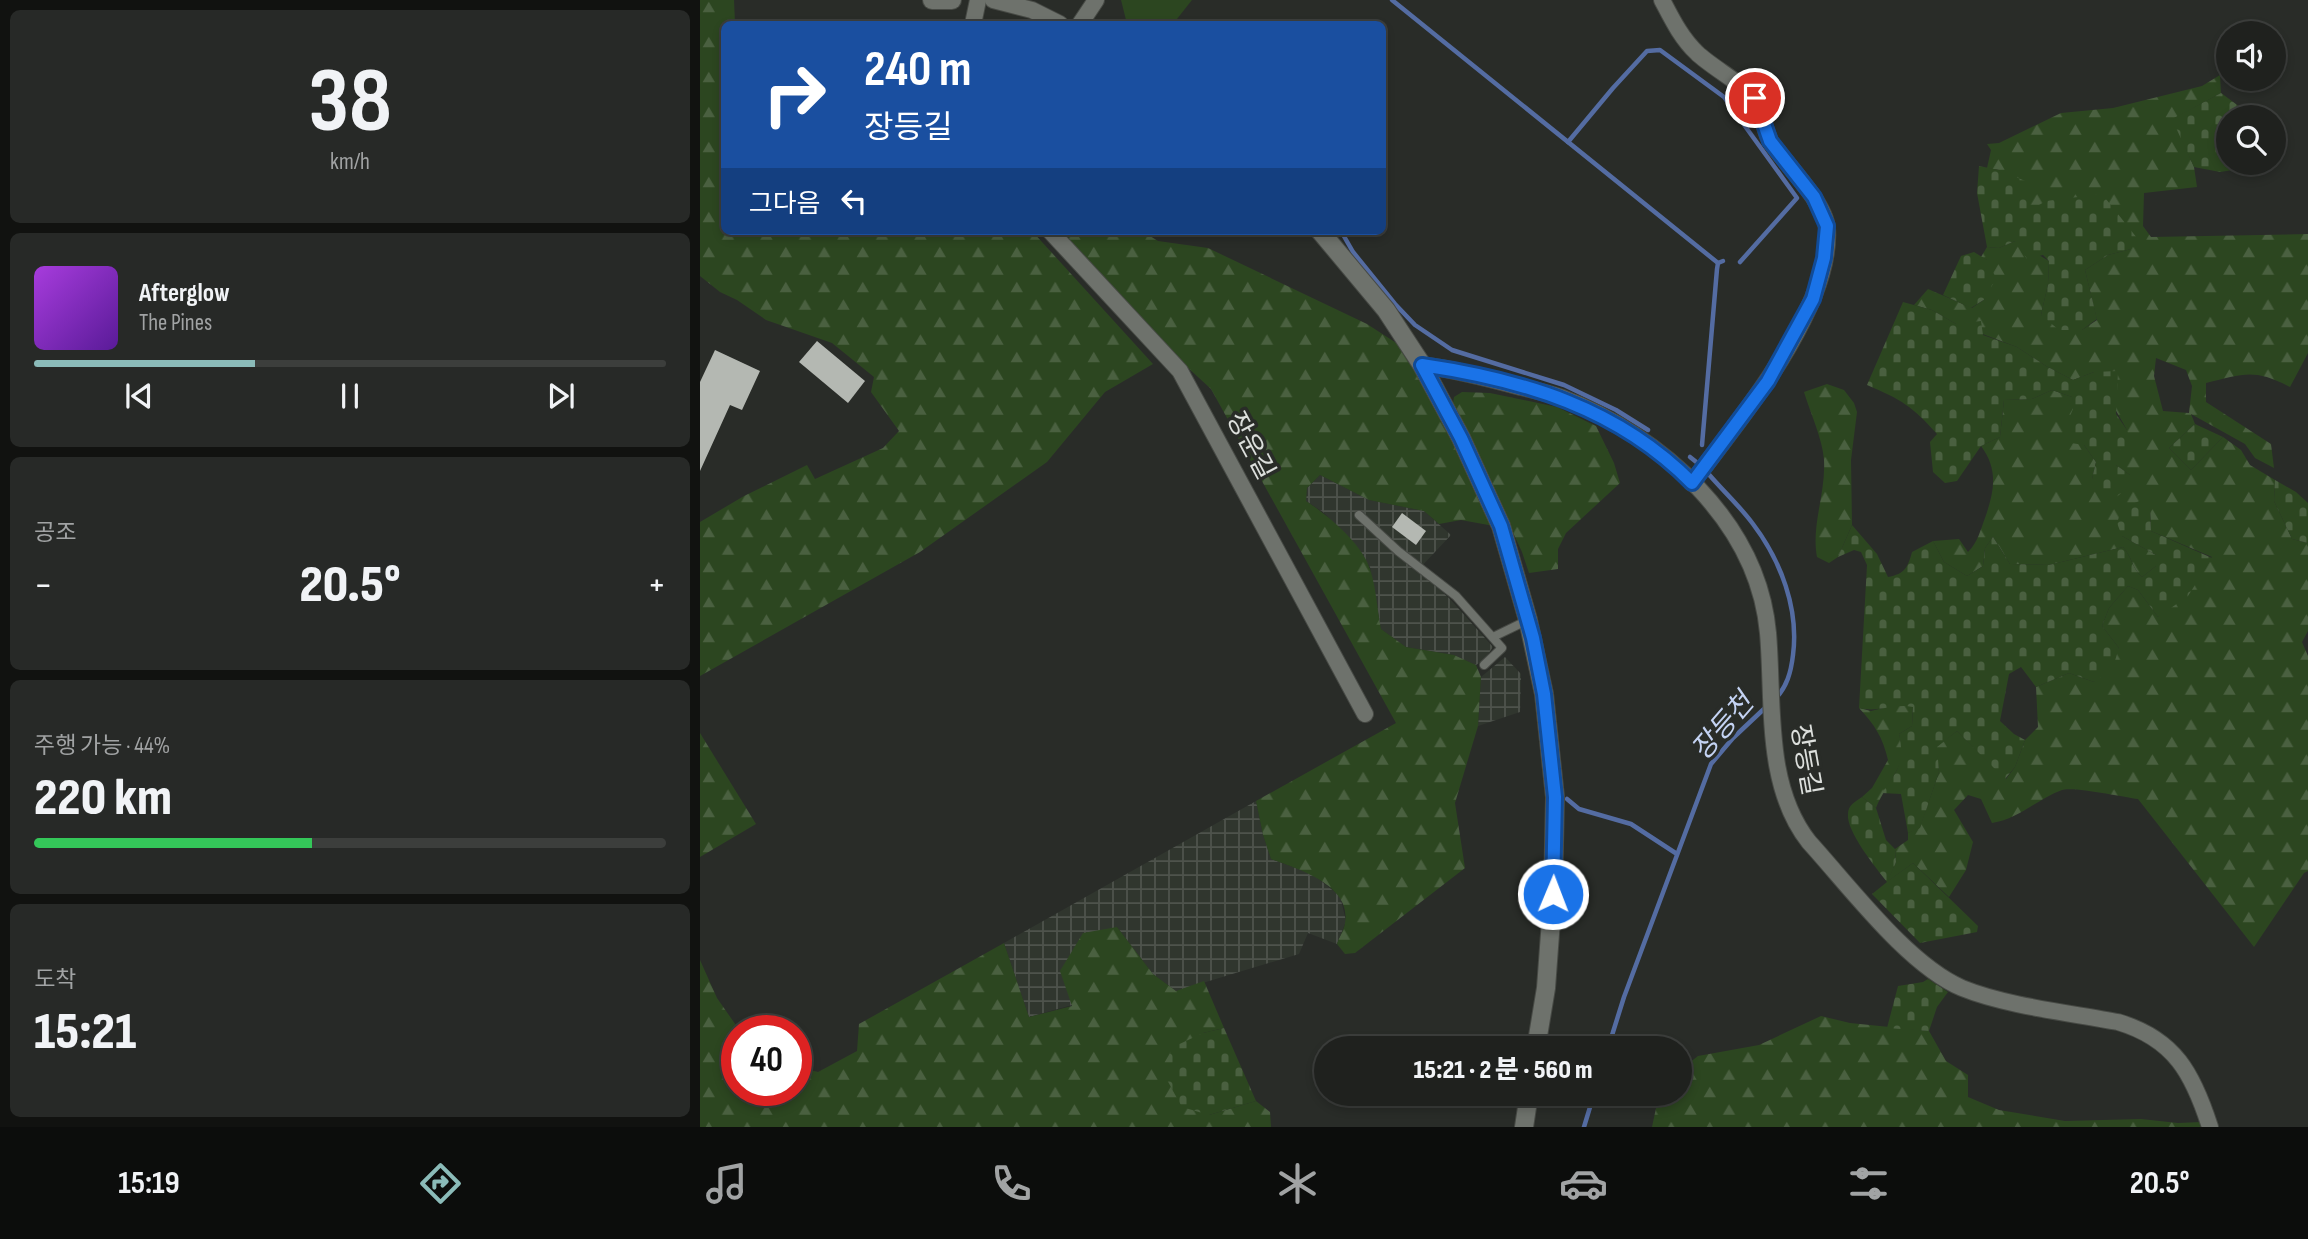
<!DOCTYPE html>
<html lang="ko">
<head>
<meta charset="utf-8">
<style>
  body { margin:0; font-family:"Sofia Sans Condensed","Noto Sans KR",sans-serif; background:#272927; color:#f1f3f6; height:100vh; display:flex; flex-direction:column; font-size:26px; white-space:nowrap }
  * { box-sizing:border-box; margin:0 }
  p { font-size:23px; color:#a1a3a4 }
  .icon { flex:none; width:38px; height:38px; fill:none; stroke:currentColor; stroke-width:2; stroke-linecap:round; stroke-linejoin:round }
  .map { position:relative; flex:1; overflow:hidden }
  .panel { display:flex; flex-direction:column; gap:10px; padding:10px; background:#111210; width:700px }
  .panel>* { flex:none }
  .guide { position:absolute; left:21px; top:21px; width:665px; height:214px; border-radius:10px; box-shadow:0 4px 10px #0003,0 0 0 2px #3c3e3c; background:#1a4fa0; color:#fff; overflow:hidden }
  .buttons { position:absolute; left:1516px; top:21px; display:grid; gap:14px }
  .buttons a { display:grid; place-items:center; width:70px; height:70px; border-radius:50%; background:#1f211e; box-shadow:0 4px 10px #0003,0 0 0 2px #3c3e3c; font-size:35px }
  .speed { position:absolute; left:21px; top:1015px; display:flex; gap:14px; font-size:35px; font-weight:700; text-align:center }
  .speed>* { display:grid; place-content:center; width:91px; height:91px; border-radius:50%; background:#1f211e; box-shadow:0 4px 10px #0003,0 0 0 2px #3c3e3c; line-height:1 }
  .speed .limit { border:10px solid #d22; background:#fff; color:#111 }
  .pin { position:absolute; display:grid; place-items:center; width:60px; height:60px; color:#fff; margin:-30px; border:4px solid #fff; border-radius:50%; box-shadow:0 2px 7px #0007 }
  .me { position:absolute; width:77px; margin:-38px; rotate:1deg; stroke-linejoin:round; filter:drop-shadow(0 0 5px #0008) }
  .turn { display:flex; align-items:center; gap:24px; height:147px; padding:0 28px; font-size:32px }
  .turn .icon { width:91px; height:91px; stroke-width:2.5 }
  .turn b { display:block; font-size:49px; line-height:60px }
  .then { display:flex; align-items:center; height:66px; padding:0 28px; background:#0003; gap:14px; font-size:26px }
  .big { font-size:52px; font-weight:800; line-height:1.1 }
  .panel .widget { flex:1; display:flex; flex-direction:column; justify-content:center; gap:10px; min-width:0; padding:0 24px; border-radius:10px; background:#272927 }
  .panel .dial { align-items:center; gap:0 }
  .dial b { font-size:91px; line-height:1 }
  .song { display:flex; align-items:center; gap:21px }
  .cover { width:84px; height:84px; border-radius:10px; background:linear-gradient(135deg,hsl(280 70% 55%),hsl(270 70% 35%)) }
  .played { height:7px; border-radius:4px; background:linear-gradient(90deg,#8bbbb9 35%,#3c3e3c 35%) }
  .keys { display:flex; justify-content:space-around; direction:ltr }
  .heat { display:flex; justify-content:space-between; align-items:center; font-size:38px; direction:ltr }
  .charge { height:10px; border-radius:5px; background:linear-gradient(90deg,#34c759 44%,#3c3e3c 0) }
  .trip { position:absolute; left:614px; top:1036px; width:378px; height:70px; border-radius:35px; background:#1f211e; box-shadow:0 4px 10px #0003,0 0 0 2px #3c3e3c; font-weight:800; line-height:70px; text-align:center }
  .dock { display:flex; height:112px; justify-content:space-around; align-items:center; background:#0c0d0c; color:#a1a3a4 }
  .dock .icon { width:49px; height:49px }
  .dock .current { color:#8bbbb9 }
  .dock b { font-size:32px; color:#f1f3f6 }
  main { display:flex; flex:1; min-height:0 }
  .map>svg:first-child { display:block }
  .industrial { fill:url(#industrial-grid) }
  .grass { fill:#2c4620 }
  .forest { fill:url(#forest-firs); fill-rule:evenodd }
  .cemetery { fill:url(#cemetery-stones) }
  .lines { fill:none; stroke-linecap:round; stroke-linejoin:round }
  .stream { stroke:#546ca2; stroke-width:4.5 }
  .building { fill:#b4b8b2 }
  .service-casing { stroke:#474a45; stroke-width:10 }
  .minor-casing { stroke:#474a45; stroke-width:18 }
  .tertiary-casing { stroke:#474a45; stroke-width:20 }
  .service { stroke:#6e726c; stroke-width:8 }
  .minor { stroke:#6e726c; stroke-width:16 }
  .tertiary { stroke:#6e726c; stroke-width:18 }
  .route-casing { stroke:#114b97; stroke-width:18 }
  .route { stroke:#1a73e8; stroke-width:12 }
  .labels { text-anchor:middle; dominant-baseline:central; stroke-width:7; stroke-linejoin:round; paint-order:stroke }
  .street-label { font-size:26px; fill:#dde0dd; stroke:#292c28 }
  .water-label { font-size:28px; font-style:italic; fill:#c4d3f3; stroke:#292c28 }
</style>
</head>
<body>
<main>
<section class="panel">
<div class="widget dial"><b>38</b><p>km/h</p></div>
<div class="widget">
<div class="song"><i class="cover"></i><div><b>Afterglow</b><p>The Pines</p></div></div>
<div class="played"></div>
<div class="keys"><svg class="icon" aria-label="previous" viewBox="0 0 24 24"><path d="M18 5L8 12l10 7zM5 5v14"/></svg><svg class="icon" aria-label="pause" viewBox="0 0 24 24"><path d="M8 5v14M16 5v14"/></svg><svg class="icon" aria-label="next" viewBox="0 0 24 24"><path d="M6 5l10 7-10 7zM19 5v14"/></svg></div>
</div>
<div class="widget"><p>공조</p>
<div class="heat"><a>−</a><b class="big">20.5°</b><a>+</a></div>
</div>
<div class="widget"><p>주행 가능 · 44%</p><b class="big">220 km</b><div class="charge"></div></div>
<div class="widget"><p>도착</p><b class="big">15:21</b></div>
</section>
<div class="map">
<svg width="1608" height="1127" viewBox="0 0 1608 1127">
  <defs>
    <pattern id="industrial-grid" width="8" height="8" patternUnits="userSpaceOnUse" patternTransform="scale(1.75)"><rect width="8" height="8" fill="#30362e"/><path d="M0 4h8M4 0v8" fill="none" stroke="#4e534c"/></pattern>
    <pattern id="forest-firs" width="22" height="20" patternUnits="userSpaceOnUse" patternTransform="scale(1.75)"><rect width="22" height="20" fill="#2c4620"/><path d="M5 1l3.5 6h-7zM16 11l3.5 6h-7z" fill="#4a6040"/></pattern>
    <pattern id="cemetery-stones" width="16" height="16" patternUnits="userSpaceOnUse" patternTransform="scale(1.75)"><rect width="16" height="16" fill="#2c4620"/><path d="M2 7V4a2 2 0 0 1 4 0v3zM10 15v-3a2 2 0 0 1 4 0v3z" fill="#4a6040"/></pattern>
  </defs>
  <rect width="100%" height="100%" fill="#292c28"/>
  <g class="industrial">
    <path d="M620 475 669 500 724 511 751 535 718 570 750 599 793 647 784 660 776 665 754 655 706 647 681 629 670 567 652 541 623 512 606 501 607 488Z"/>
    <path d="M805 657 821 674 820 712 778 726 781 677Z"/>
    <path d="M556 801 563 835 571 859 612 874 640 896 646 921 637 944 608 933 599 954 476 991 453 974 417 927 372 1005 329 1017 304 943Z"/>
  </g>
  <path class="grass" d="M421 0H492L473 24H427Z"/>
  <g class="forest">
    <path d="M0 0H34L35 24H24V231H332L453 364 405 392 347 462 220 552 0 676V522L44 496 107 465 115 479 183 448 199 431 171 392 174 377 132 343 66 320 37 300 20 292 0 276Z"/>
    <path d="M1520 75 1521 93 1473 119 1494 167 1497 187 1444 193 1443 226 1451 237 1608 234V353L1590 387C1554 368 1543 374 1506 383V402L1571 444 1574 468 1555 458 1545 444 1491 414 1495 424 1469 448 1491 470 1523 437 1541 450 1550 465 1575 480 1574 501 1592 539 1608 543V631L1602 642 1608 656V871L1604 873 1554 947 1438 799C1424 797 1372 786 1362 790 1337 799 1319 819 1292 823L1281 799 1268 795 1254 810 1273 842 1266 870 1249 897 1213 863 1187 882 1196 862 1195 849 1208 840V833L1220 827 1239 772 1236 747 1257 731 1306 779 1315 767 1325 740 1338 727 1336 687 1369 673 1394 682 1419 648 1402 626 1409 608 1428 586 1438 590 1458 617 1512 557 1451 531 1450 509 1422 536 1456 555V566L1442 577C1432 568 1432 557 1423 547L1349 565 1310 564 1293 537 1285 548 1283 566 1267 576 1244 562 1233 541 1259 539 1268 552C1278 542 1280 531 1285 518 1294 492 1299 470 1281 446L1300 437 1304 400 1332 399 1352 390 1372 397 1384 445 1396 462 1392 479 1430 475 1416 465V452L1427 430 1394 372 1373 380 1346 366 1317 347 1256 324 1232 310 1214 305 1228 289 1272 308 1285 299 1287 260 1281 257 1287 247 1299 248 1315 241 1349 261 1348 284 1341 315 1382 330 1397 320 1385 270 1408 255 1431 249 1326 212 1299 170 1287 168 1291 150 1287 144 1299 143 1361 113 1413 108 1502 86ZM1456 358 1486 370 1492 386 1489 413 1463 411 1454 376Z"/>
    <path d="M360 231H442L458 241 508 248 667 324 704 348 719 367 794 526 761 520 739 524 724 511 669 500 620 475 607 488 606 501C628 515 662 544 670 569 676 587 677 609 681 629L706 647 754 655 776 665 781 677 778 726 755 803 765 868 655 953 645 954 637 944C639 937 644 930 645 923 652 885 598 869 571 859L563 835 556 801 696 723 511 389 486 366Z"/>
    <path d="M1127 384 1144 390 1154 403 1157 412 1151 460 1152 525 1138 557 1129 563 1117 557C1111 525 1126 493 1124 460 1123 440 1110 412 1104 392Z"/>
    <path d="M762 392 790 393 857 407 896 426 914 463 920 483 866 533 858 549V569L829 573 822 552 753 403 754 397Z"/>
    <path d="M1199 704 1213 706 1212 726 1199 734C1200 739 1202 746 1203 751 1203 767 1182 791 1176 808L1162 797 1172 788 1188 760C1183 738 1175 725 1159 708L1171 711Z"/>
    <path d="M0 733 56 824 0 857Z"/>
    <path d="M417 927 453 974 476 991 504 981 524 1028 503 1033 509 1115 556 1101 570 1112 571 1127H0V960L17 998 40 1031H37V1090H96V1066L118 1072 157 1051 159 1024 304 943 329 1017 372 1006 360 971 383 933Z"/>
    <path d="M1121 1016 1150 1023 1229 1031 1246 1061 1268 1075V1097L1299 1110 1365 1121 1441 1119 1478 1123 1501 1122 1502 1127H952L959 1094H980V1070L998 1056 1059 1045Z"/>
  </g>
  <g class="cemetery">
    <path d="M1521 93 1544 110 1545 117H1528V163H1552L1553 167 1520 172 1494 167 1472 119Z"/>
    <path d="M1279 166 1299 170 1330 183 1327 212 1346 201 1402 194 1437 238 1431 249 1408 255 1385 270 1397 319 1382 330H1359L1341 315 1348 284 1349 261 1343 255 1327 259 1315 241 1299 248 1287 247 1277 193Z"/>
    <path d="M1274 252 1287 260 1296 278 1285 299 1271 308 1243 295 1261 256Z"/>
    <path d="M1203 302 1232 310 1256 324 1281 321 1283 335 1317 347 1346 366 1373 380 1394 372 1418 371 1416 414 1427 430 1430 444 1416 452V465L1430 475 1431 485 1414 499 1403 500 1392 479 1396 462 1384 445 1371 443 1364 430 1373 409 1372 397 1352 390 1332 399 1304 400 1300 437 1281 446 1257 481 1245 483 1233 472 1230 442 1237 434C1212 406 1202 400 1167 385Z"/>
    <path d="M1495 424 1523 437 1491 470 1469 448Z"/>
    <path d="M1575 480 1596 492 1608 503V543L1592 539 1574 501Z"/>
    <path d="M1442 500 1450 509 1451 531 1512 558 1488 596 1458 617 1438 590 1428 586 1409 608 1402 626 1419 648 1412 670 1394 682 1369 673 1336 687 1321 667 1309 674 1300 721 1314 734 1325 740 1315 767 1305 779 1257 731 1237 747 1239 772 1220 828 1208 833 1201 794 1182 793C1198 770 1205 762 1199 734L1212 726 1213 707C1193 703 1179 713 1159 708L1167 565 1161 552 1154 550 1138 557 1152 525 1177 554 1188 577C1205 574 1208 567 1212 552L1233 541 1244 562 1267 576 1283 566 1285 548 1293 537 1310 564 1349 565 1423 547C1432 557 1432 568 1442 577L1456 566V555L1422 536 1417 523 1422 508Z"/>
    <path d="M1162 797 1176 808 1186 840 1195 849 1196 862 1188 881 1213 863 1278 926 1277 932 1220 943 1172 894 1187 882C1176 868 1146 831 1148 814 1148 805 1155 802 1162 797Z"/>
    <path d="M1228 979 1248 992 1237 1007 1229 1031 1187 1028 1198 986 1223 982Z"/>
    <path d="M524 1028 556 1101 509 1115 482 1107 466 1078 471 1048 503 1033Z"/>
  </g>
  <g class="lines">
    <g class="stream">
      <path d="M692 0 1018 263"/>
      <path d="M868 142 913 88 947 51 960 50 1024 97 1097 198 1040 262"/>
      <path d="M641 231 653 252 695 304 715 325 752 350 864 385 916 410 948 430"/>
      <path d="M1002 445 1017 269 1018 263 1023 261"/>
      <path d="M990 457 1000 465"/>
      <path d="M1006 471C1021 489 1039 505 1053 524 1081 561 1099 609 1093 655 1091 672 1087 687 1075 699"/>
      <path d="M867 799 879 809 931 824 977 854"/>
      <path d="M908 1048 924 997 1011 764 1033 738 1066 707"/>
      <path d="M884 1127 894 1094"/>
    </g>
  </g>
  <g class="building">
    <path d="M117 341 165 381 148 403 99 362Z"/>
    <path d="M15 350 60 371 42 410 30 405 0 471V382Z"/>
    <path d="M702 513 726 531 716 545 692 527Z"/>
  </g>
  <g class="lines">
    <defs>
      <g id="service">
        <path d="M659 515 698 551 756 596 802 648 784 665"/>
        <path d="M793 637 828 620"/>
      </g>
      <g id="minor">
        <path d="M293 0 332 10 360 24"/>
        <path d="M962 0C972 19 981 38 997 53 1010 66 1046 86 1055 99 1064 112 1063 131 1072 144 1087 165 1125 203 1127 228 1133 308 1038 421 992 483"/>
        <path d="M273 24 278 0"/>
        <path d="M380 24 396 0"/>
        <path d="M350 231 480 371 665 714"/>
        <path d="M722 365C756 370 788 378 821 387 834 390 849 393 862 398 961 436 1058 522 1068 633 1074 702 1064 785 1109 842 1150 887 1208 965 1262 988 1306 1006 1371 1013 1418 1022 1475 1039 1493 1074 1510 1127"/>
      </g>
      <g id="tertiary">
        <path d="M232 0H252"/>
        <path d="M620 231 686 310 722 365 761 438 801 526 828 620 844 694 855 797 853 893 846 988 836 1048"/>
        <path d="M824 1127 829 1094"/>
      </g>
    </defs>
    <use href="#service" class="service-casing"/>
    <use href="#minor" class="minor-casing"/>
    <use href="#tertiary" class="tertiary-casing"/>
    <use href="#service" class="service"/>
    <use href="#minor" class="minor"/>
    <use href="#tertiary" class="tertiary"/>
  </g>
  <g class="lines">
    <defs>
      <path id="route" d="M853 894 855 797 844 694 833 638 801 526 761 438 722 365C824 380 918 408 992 483L1068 381 1113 299 1124 258 1127 226 1114 197 1070 141 1055 98"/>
    </defs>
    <use href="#route" class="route-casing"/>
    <use href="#route" class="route"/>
  </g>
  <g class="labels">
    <g class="street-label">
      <text transform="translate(550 446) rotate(62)">장운길</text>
      <text transform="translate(1105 760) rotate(80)">장등길</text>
    </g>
    <g class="water-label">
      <text transform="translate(1023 727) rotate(-49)">장등천</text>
    </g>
  </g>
</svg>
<div class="buttons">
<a><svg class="icon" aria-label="sound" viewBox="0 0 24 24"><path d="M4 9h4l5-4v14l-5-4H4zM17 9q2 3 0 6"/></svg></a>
<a><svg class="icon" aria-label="search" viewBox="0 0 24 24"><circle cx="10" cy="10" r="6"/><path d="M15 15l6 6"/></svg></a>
</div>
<div class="speed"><div class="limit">40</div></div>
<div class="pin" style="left:1055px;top:98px;background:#d93025"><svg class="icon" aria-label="arrive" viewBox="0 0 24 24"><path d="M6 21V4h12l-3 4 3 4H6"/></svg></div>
<svg class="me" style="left:853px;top:894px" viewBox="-20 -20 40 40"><circle r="17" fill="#1a73e8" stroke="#fff" stroke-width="3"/><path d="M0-11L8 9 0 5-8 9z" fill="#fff"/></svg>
<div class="trip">15:21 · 2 분 · 560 m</div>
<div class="guide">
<div class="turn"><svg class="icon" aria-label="right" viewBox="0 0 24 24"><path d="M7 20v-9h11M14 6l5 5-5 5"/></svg><div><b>240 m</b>장등길</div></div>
<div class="then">그다음<svg class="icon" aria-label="left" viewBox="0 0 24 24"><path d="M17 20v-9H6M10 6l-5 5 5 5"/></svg></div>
</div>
</div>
</main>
<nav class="dock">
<b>15:19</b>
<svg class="icon current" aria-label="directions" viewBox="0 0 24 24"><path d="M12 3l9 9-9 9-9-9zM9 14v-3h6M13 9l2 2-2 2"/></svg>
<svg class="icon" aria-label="music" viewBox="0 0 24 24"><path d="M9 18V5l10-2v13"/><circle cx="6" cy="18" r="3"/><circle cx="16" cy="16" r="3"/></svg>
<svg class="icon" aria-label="phone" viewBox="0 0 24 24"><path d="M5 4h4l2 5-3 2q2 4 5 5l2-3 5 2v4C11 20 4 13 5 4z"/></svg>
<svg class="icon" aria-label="climate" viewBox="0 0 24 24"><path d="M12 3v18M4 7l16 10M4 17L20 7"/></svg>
<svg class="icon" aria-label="car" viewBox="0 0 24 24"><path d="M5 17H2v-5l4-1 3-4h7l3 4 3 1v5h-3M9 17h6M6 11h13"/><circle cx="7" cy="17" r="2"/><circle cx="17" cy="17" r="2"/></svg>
<svg class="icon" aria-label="filters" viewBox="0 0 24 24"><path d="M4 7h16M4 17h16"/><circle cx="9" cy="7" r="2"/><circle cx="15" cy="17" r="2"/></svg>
<b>20.5°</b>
</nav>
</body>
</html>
